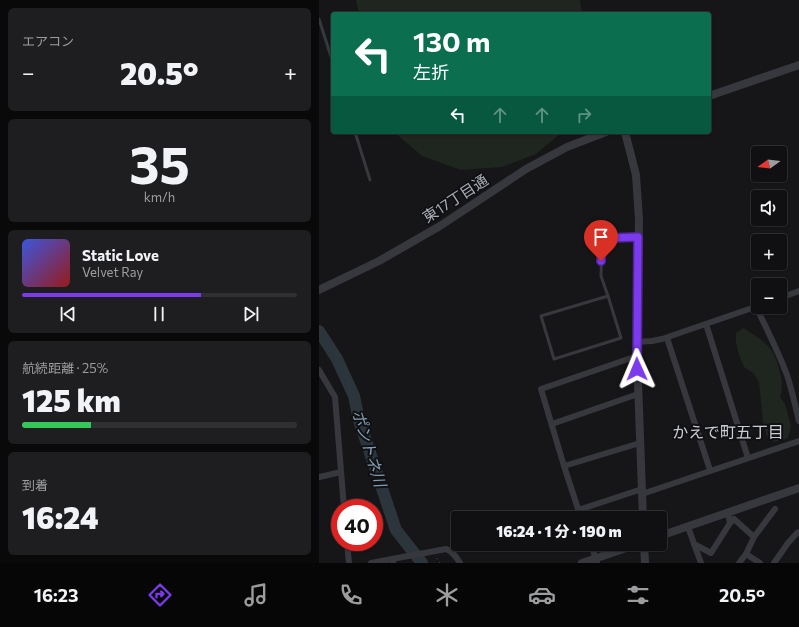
<!DOCTYPE html>
<html lang="ja">
<head>
<meta charset="utf-8">
<style>
  body { margin:0; font-family:Commissioner,"Noto Sans JP",sans-serif; background:#1e1e20; color:#f1f3f6; height:100vh; display:flex; flex-direction:column; font-size:15px; white-space:nowrap }
  * { box-sizing:border-box; margin:0 }
  p { font-size:13px; color:#9c9d9f }
  .icon { flex:none; width:22px; height:22px; fill:none; stroke:currentColor; stroke-width:2; stroke-linecap:round; stroke-linejoin:round }
  .map { position:relative; flex:1; overflow:hidden }
  .drawer { display:flex; flex-direction:column; gap:8px; padding:8px; background:#09090a; width:319px }
  .drawer>* { flex:none }
  .banner { position:absolute; left:12px; top:12px; width:380px; height:122px; border-radius:4px; box-shadow:0 1px 3px #0004,0 0 0 1px #303032; background:#0b6e4f; color:#fff; overflow:hidden }
  .needle { width:26px; rotate:255deg }
  .fabs { position:absolute; left:432px; top:146px; display:grid; gap:8px }
  .fabs a { display:grid; place-items:center; width:36px; height:36px; border-radius:4px; background:#101012; box-shadow:0 1px 3px #0004,0 0 0 1px #303032; font-size:20px }
  .speed { position:absolute; left:12px; top:499px; display:flex; gap:8px; font-size:20px; font-weight:700; text-align:center }
  .speed>* { display:grid; place-content:center; width:52px; height:52px; border-radius:50%; background:#101012; box-shadow:0 1px 3px #0004,0 0 0 1px #303032; line-height:1 }
  .speed .limit { border:6px solid #d22; background:#fff; color:#111 }
  .pin { position:absolute; display:grid; place-items:center; width:34px; height:34px; color:#fff; margin:-41px -17px; border-radius:50% 50% 50% 0; rotate:-45deg; box-shadow:0 0 4px #0007 }
  .pin .icon { rotate:45deg }
  .me { position:absolute; width:44px; margin:-22px; rotate:359deg; stroke-linejoin:round; filter:drop-shadow(0 0 3px #0008) }
  .turn { display:flex; align-items:center; gap:14px; height:84px; padding:0 16px; font-size:18px }
  .turn .icon { width:52px; height:52px; stroke-width:2.5 }
  .turn b { display:block; font-size:28px; line-height:34px }
  .lanes { display:flex; align-items:center; height:38px; padding:0 16px; background:#0003; justify-content:center; gap:20px; direction:ltr }
  .lanes .off { opacity:.35 }
  .big { font-size:30px; font-weight:800; line-height:1.1 }
  .drawer .card { flex:1; display:flex; flex-direction:column; justify-content:center; gap:6px; min-width:0; padding:0 14px; border-radius:6px; background:#1e1e20 }
  .drawer .dial { align-items:center; gap:0 }
  .dial b { font-size:52px; line-height:1 }
  .song { display:flex; align-items:center; gap:12px }
  .cover { width:48px; height:48px; border-radius:6px; background:linear-gradient(135deg,hsl(230 70% 55%),hsl(0 70% 35%)) }
  .played { height:4px; border-radius:2px; background:linear-gradient(90deg,#7c3aed 65%,#303032 65%) }
  .keys { display:flex; justify-content:space-around; direction:ltr }
  .heat { display:flex; justify-content:space-between; align-items:center; font-size:22px; direction:ltr }
  .charge { height:6px; border-radius:3px; background:linear-gradient(90deg,#34c759 25%,#303032 0) }
  .trip { position:absolute; left:132px; top:511px; width:216px; height:40px; border-radius:4px; background:#101012; box-shadow:0 1px 3px #0004,0 0 0 1px #303032; font-weight:800; line-height:40px; text-align:center }
  .tab-bar { display:flex; height:64px; justify-content:space-around; align-items:center; background:#060607; color:#9c9d9f }
  .tab-bar .icon { width:28px; height:28px }
  .tab-bar .current { color:#7c3aed }
  .tab-bar b { font-size:18px; color:#f1f3f6 }
  main { display:flex; flex:1; min-height:0 }
  .map>svg:first-child { display:block }
  .green { fill:#1e261f }
  .lines { fill:none; stroke-linecap:round; stroke-linejoin:round }
  .river { stroke:#2c353c; stroke-width:12 }
  .path { stroke:#3d3f44; stroke-width:1; stroke-dasharray:2 3; stroke-linecap:butt }
  .service { stroke:#37383d; stroke-width:3 }
  .minor { stroke:#37383d; stroke-width:6 }
  .tertiary { stroke:#37383d; stroke-width:8 }
  .route-casing { stroke:#51269a; stroke-width:10 }
  .route { stroke:#7c3aed; stroke-width:7 }
  .labels { text-anchor:middle; dominant-baseline:central; stroke-width:4; stroke-linejoin:round; paint-order:stroke }
  .street-label { font-size:15px; fill:#a8adb8; stroke:#111113 }
  .neighbourhood-label { font-size:16px; fill:#c9ccd4; stroke:#111113 }
  .water-label { font-size:16px; font-style:italic; fill:#7f9bb3; stroke:#111113 }
</style>
</head>
<body>
<main>
<section class="drawer">
<div class="card"><p>エアコン</p>
<div class="heat"><a>−</a><b class="big">20.5°</b><a>+</a></div>
</div>
<div class="card dial"><b>35</b><p>km/h</p></div>
<div class="card">
<div class="song"><i class="cover"></i><div><b>Static Love</b><p>Velvet Ray</p></div></div>
<div class="played"></div>
<div class="keys"><svg class="icon" aria-label="previous" viewBox="0 0 24 24"><path d="M18 5L8 12l10 7zM5 5v14"/></svg><svg class="icon" aria-label="pause" viewBox="0 0 24 24"><path d="M8 5v14M16 5v14"/></svg><svg class="icon" aria-label="next" viewBox="0 0 24 24"><path d="M6 5l10 7-10 7zM19 5v14"/></svg></div>
</div>
<div class="card"><p>航続距離 · 25%</p><b class="big">125 km</b><div class="charge"></div></div>
<div class="card"><p>到着</p><b class="big">16:24</b></div>
</section>
<div class="map">
<svg width="480" height="563" viewBox="0 0 480 563">
  <rect width="100%" height="100%" fill="#161618"/>
  <g class="green">
    <path d="M37 0H261L263 14H40Z"/>
    <path d="M75 132H243L217 154 183 167 142 170 103 156Z"/>
    <path d="M424 328C436 335 451 344 456 357 458 361 459 365 460 369 463 379 464 387 461 397L466 404 472 426 469 438 464 440 455 442 448 436 444 423 440 382 434 373 425 367 420 355 417 342V333Z"/>
  </g>
  <g class="lines">
    <path class="river" d="M0 331 18 359 35 396 40 420 77 530 103 563"/>
    <g class="path">
      <path d="M332 545 337 544"/>
      <path d="M117 558 121 563"/>
    </g>
    <g class="service">
      <path d="M0 19 14 63"/>
      <path d="M36 132 51 180"/>
      <path d="M289 296 302 338 235 359 222 316Z"/>
      <path d="M289 296 282 276 283 245 292 238 319 237"/>
    </g>
    <g class="minor">
      <path d="M461 298 480 291"/>
      <path d="M437 307C448 329 459 351 468 375 473 390 476 405 480 421"/>
      <path d="M387 324 429 458"/>
      <path d="M348 338 391 470"/>
      <path d="M318 342 333 341 343 339 439 306"/>
      <path d="M0 370 16 397 25 508"/>
      <path d="M233 424 319 394"/>
      <path d="M245 466 321 443"/>
      <path d="M0 477 22 472"/>
      <path d="M323 494 480 441"/>
      <path d="M259 510 323 489"/>
      <path d="M262 518 245 466 222 389 318 356"/>
      <path d="M411 523 415 519 435 537 456 509"/>
      <path d="M369 527 382 563"/>
      <path d="M28 542 30 563"/>
      <path d="M272 544 278 563"/>
      <path d="M375 544 392 553 411 523 409 513"/>
      <path d="M427 554 435 537"/>
      <path d="M73 559 127 549C134 551 137 557 141 563"/>
      <path d="M52 563 73 559 74 562"/>
      <path d="M420 563 427 554 441 563"/>
      <path d="M455 563 469 543 478 533 480 532"/>
    </g>
    <g class="tertiary">
      <path d="M390 96 480 65"/>
      <path d="M306 132 317 175 320 220 318 356 324 518"/>
      <path d="M0 290 60 261 121 226 207 169 248 147 287 132"/>
      <path d="M341 536 480 488"/>
      <path d="M325 544 326 563"/>
      <path d="M263 563 319 544"/>
    </g>
  </g>
  <g class="lines">
    <defs>
      <path id="route" d="M282 261 283 246 292 238 319 237 318 369"/>
    </defs>
    <use href="#route" class="route-casing"/>
    <use href="#route" class="route"/>
  </g>
  <g class="labels">
    <g class="street-label">
      <text transform="translate(136 198) rotate(-33)">東17丁目通</text>
    </g>
    <g class="neighbourhood-label">
      <text x="409" y="431">かえで町五丁目</text>
    </g>
    <g class="water-label">
      <text transform="translate(51 448) rotate(73)">ポントネ川</text>
    </g>
  </g>
</svg>
<div class="fabs">
<a><svg class="needle" viewBox="-14 -14 28 28"><path d="M0-13l5 13h-10z" fill="#e53935"/><path d="M0 13l5-13h-10z" fill="#9c9d9f"/></svg></a>
<a><svg class="icon" aria-label="sound" viewBox="0 0 24 24"><path d="M4 9h4l5-4v14l-5-4H4zM17 9q2 3 0 6"/></svg></a>
<a>+</a>
<a>−</a>
</div>
<div class="speed"><div class="limit">40</div></div>
<div class="pin" style="left:282px;top:261px;background:#d93025"><svg class="icon" aria-label="arrive" viewBox="0 0 24 24"><path d="M6 21V4h12l-3 4 3 4H6"/></svg></div>
<svg class="me" style="left:318px;top:369px" viewBox="-20 -20 40 40"><path d="M0-17L14 15 0 8-14 15z" fill="#7c3aed" stroke="#fff" stroke-width="4"/></svg>
<div class="trip">16:24 · 1 分 · 190 m</div>
<div class="banner">
<div class="turn"><svg class="icon" aria-label="left" viewBox="0 0 24 24"><path d="M17 20v-9H6M10 6l-5 5 5 5"/></svg><div><b>130 m</b>左折</div></div>
<div class="lanes"><svg class="icon" aria-label="left" viewBox="0 0 24 24"><path d="M17 20v-9H6M10 6l-5 5 5 5"/></svg><svg class="icon off" aria-label="ahead" viewBox="0 0 24 24"><path d="M12 20V5M6 11l6-6 6 6"/></svg><svg class="icon off" aria-label="ahead" viewBox="0 0 24 24"><path d="M12 20V5M6 11l6-6 6 6"/></svg><svg class="icon off" aria-label="right" viewBox="0 0 24 24"><path d="M7 20v-9h11M14 6l5 5-5 5"/></svg></div>
</div>
</div>
</main>
<nav class="tab-bar">
<b>16:23</b>
<svg class="icon current" aria-label="directions" viewBox="0 0 24 24"><path d="M12 3l9 9-9 9-9-9zM9 14v-3h6M13 9l2 2-2 2"/></svg>
<svg class="icon" aria-label="music" viewBox="0 0 24 24"><path d="M9 18V5l10-2v13"/><circle cx="6" cy="18" r="3"/><circle cx="16" cy="16" r="3"/></svg>
<svg class="icon" aria-label="phone" viewBox="0 0 24 24"><path d="M5 4h4l2 5-3 2q2 4 5 5l2-3 5 2v4C11 20 4 13 5 4z"/></svg>
<svg class="icon" aria-label="climate" viewBox="0 0 24 24"><path d="M12 3v18M4 7l16 10M4 17L20 7"/></svg>
<svg class="icon" aria-label="car" viewBox="0 0 24 24"><path d="M5 17H2v-5l4-1 3-4h7l3 4 3 1v5h-3M9 17h6M6 11h13"/><circle cx="7" cy="17" r="2"/><circle cx="17" cy="17" r="2"/></svg>
<svg class="icon" aria-label="filters" viewBox="0 0 24 24"><path d="M4 7h16M4 17h16"/><circle cx="9" cy="7" r="2"/><circle cx="15" cy="17" r="2"/></svg>
<b>20.5°</b>
</nav>
</body>
</html>
